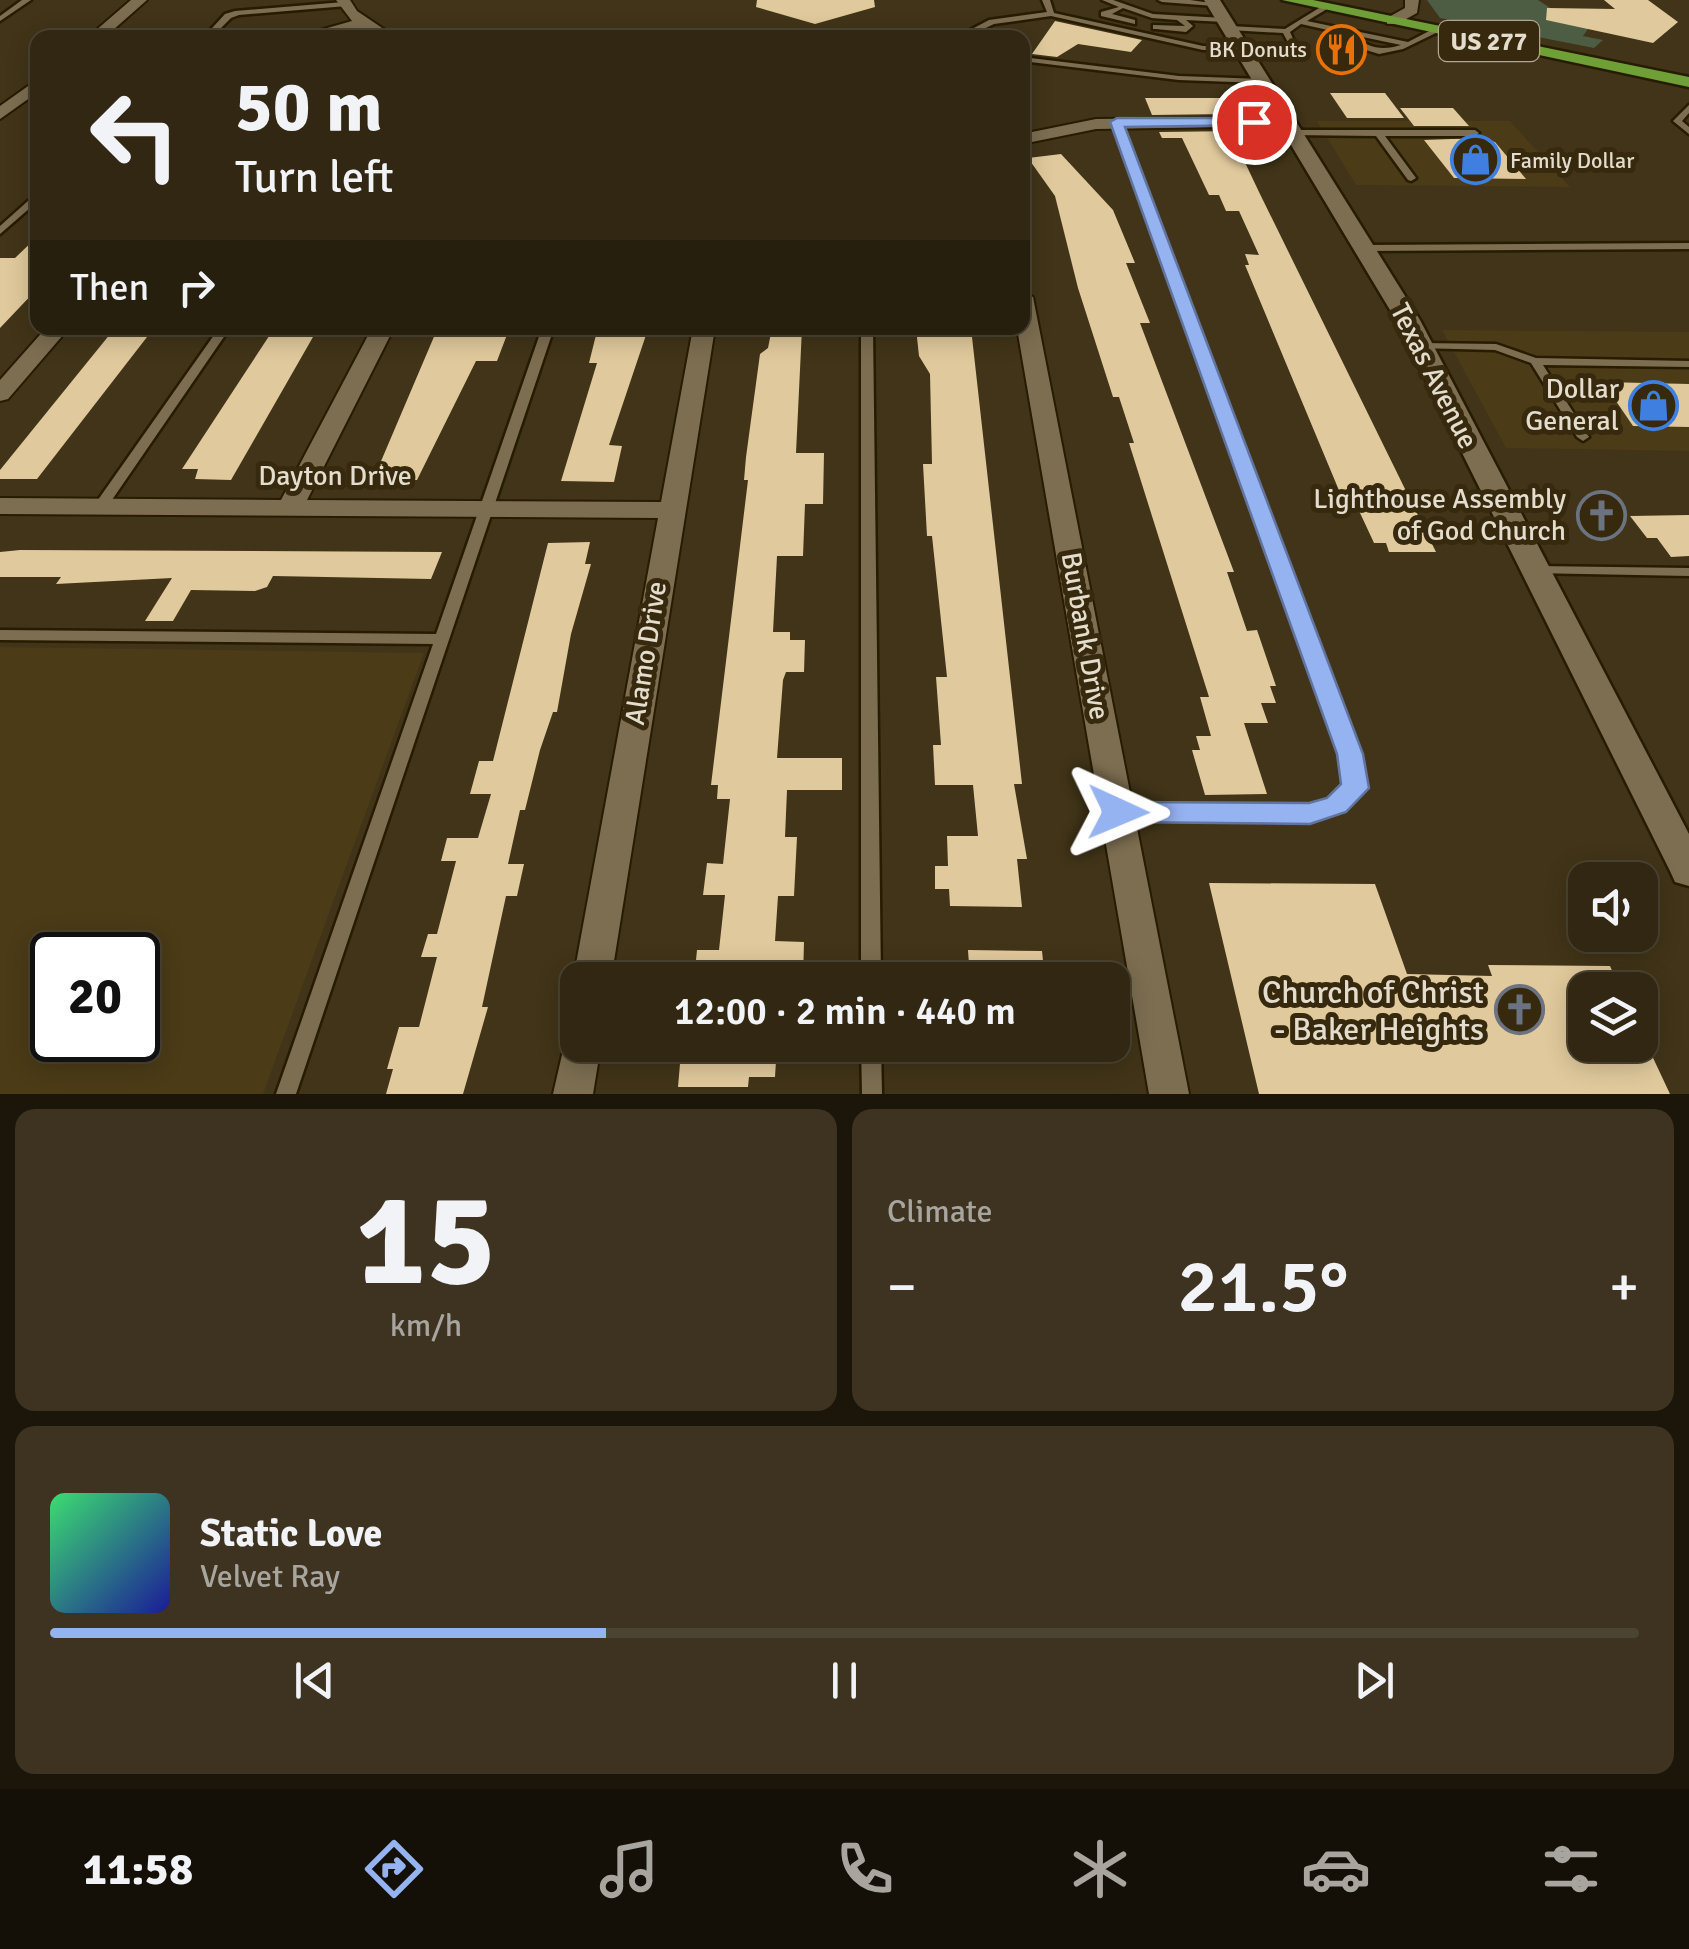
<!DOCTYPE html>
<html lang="en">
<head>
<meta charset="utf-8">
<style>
  body { margin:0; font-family:Signika,sans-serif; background:#3d3320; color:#f1f3f6; height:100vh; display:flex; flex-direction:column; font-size:38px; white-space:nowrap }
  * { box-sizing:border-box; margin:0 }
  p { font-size:32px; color:#a8a59f }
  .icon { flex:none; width:55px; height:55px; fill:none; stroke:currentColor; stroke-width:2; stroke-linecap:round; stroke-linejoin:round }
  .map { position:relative; height:1094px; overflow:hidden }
  .panel { display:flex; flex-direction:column; gap:15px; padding:15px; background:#1b150a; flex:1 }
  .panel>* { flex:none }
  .guide { position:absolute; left:30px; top:30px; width:1000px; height:305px; border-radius:20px; box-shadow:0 5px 25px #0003,0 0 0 2px #4c4432; background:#312712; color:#f1f3f6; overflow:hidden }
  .buttons { position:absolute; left:1568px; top:862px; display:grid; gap:20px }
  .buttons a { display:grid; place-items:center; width:90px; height:90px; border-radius:20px; background:#312712; box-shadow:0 5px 25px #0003,0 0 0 2px #4c4432; font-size:50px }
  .speed { position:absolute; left:30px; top:932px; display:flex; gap:20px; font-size:50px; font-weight:700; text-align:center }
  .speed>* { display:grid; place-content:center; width:130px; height:130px; border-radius:50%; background:#312712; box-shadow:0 5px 25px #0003,0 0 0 2px #4c4432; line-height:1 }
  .speed .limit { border:5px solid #111; border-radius:15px; background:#fff; color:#111 }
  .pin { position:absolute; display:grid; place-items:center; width:85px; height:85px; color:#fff; margin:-42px; border:5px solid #fff; border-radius:50%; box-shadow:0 2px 10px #0007 }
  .me { position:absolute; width:110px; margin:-55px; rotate:91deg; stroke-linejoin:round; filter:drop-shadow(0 0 8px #0008) }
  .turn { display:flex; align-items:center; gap:35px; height:210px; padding:0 40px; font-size:45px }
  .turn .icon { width:130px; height:130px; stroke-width:2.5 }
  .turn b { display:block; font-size:70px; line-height:85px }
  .then { display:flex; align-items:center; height:95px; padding:0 40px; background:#0003; gap:20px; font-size:38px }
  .big { font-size:75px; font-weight:600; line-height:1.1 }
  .panel .widget { flex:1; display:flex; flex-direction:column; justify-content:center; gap:15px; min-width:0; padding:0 35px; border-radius:20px; background:#3d3320 }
  .panel .dial { align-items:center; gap:0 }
  .dial b { font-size:130px; line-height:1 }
  .song { display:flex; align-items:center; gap:30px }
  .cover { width:120px; height:120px; border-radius:15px; background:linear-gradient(135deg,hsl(140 70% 55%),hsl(240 70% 35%)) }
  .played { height:10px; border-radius:5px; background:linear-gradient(90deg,#95b2f1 35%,#4c4432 35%) }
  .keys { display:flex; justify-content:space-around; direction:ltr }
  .heat { display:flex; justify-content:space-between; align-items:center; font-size:55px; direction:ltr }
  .panel .tiles { flex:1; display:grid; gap:15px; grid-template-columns:1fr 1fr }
  .widget:last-child { grid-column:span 2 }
  .trip { position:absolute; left:560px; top:962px; width:570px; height:100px; border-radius:20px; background:#312712; box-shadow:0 5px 25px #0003,0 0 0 2px #4c4432; font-weight:600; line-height:100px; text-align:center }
  .menu { display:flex; height:160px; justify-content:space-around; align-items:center; background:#141007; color:#a8a59f }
  .menu .icon { width:70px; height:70px }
  .menu .on { color:#95b2f1 }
  .menu b { font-size:45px; color:#f1f3f6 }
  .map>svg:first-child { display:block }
  .built { fill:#4b3b17; fill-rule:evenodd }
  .green { fill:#4c5d44 }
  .building { fill:#e0c99c }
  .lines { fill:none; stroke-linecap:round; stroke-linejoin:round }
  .lane-casing { stroke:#271b00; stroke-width:5 }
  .street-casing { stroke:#271b00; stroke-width:4 }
  .secondary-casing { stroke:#271b00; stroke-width:5 }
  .highway-casing { stroke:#271b00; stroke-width:5 }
  .lane { fill:#7d6e51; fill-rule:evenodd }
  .street { fill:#7d6e51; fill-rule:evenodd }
  .secondary { fill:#7d6e51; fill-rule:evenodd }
  .highway { fill:#6fa038; fill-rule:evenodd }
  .route { fill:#95b2f1; stroke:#61749d; stroke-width:2.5 }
  .labels { text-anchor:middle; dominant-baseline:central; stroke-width:10; stroke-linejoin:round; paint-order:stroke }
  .far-poi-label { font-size:22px; fill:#e4dccc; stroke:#36290d; text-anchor:end }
  .shield { fill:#36290d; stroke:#b0a693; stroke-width:2.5 }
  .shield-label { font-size:25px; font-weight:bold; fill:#e4dccc }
  .street-label { font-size:28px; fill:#e4dccc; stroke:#36290d }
  .poi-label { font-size:28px; fill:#e4dccc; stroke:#36290d; text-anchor:end }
  .near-poi-label { font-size:32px; fill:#e4dccc; stroke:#36290d; text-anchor:end }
</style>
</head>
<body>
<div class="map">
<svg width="1689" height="1094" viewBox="0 0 1689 1094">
  <rect width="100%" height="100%" fill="#413418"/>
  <g class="built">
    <path d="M1317 121H1510L1570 187 1356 185Z"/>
    <path d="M1442 330 1689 332V451L1506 448Z"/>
    <path d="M0 647 424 653 263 1094H0ZM52 955H138V1040H52Z"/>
  </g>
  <path class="green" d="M1427 0H1538L1569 20 1592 23 1583 36 1603 40 1594 48 1440 18Z"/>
  <g class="building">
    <path d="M757 0H874L875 7 815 24 756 7Z"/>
    <path d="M1604 0H1648L1678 22 1653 43 1546 20 1547 8 1615 9Z"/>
    <path d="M1055 21 1142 40 1131 52 1078 44 1057 57 1032 54Z"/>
    <path d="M1330 93H1385L1404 118H1347Z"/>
    <path d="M1145 98H1220L1228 114 1152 115Z"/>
    <path d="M1400 108H1453L1469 126H1414Z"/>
    <path d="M1238 131 1248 150 1241 154 1259 192 1436 552H1389L1386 543H1374L1354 500H1343L1245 265H1249L1245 254 1259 255 1239 211H1226L1219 195H1209L1182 138H1162L1159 132Z"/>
    <path d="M1479 138 1495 142 1526 179 1454 178 1424 140Z"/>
    <path d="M1061 154 1113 210 1135 263H1126L1150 323H1140L1234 572H1227L1247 631 1257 630 1276 686H1270L1276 703H1261L1268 723H1244L1267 794 1205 795 1192 750H1200L1196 736H1211L1200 697H1209L1129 443H1134L1119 397H1113L1078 288 1055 196 1028 158Z"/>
    <path d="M38 236V288L0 328V258H15Z"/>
    <path d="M115 328H154L37 479H0V470Z"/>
    <path d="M613 328H643L641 335H646L609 445 622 446 614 482 561 481 597 363H589L596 335H611Z"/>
    <path d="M772 328H802L796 453H824L823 504H805L803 556H777L773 632H790V640H805L804 672H786L783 680 777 758H842V790H787L785 837H797L794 896H778L775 941 804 942 803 980H694L697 950H719L725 895H703L707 863 723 864 730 799H717L718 785H711L748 480H744L746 457 760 354 768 348Z"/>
    <path d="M916 328H971L1022 784H1014L1027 859H1017L1022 907 950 906 949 889H935V866H948L947 836H978L973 785H935L933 745H941L936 677H947L932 536H927L923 464H932L930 374 919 356Z"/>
    <path d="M273 330H317L231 480 195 479 198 469H182Z"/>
    <path d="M436 332H508L497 361H476L417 480H373Z"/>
    <path d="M1603 382 1689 384V427L1633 426Z"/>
    <path d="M1689 515V556L1671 557 1657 538H1647L1630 516Z"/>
    <path d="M590 542 585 564H591L571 634 557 712H553L540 750 525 810H520L508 864H524L517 896H506L482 1007H488L463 1094H386L393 1069H387L399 1027H419L437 957H421L428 934H437L456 861H441L447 838H478L491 794H470L479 761H493L548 543Z"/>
    <path d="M0 552 20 550 442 552 431 579 273 576 267 587 255 591 191 590 173 621H145L172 578 56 584 61 577H0Z"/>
    <path d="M1209 883 1375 884 1407 974 1492 976 1488 965 1610 966 1621 990H1585V1045H1647L1670 1094H1259Z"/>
    <path d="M968 950 1042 951 1045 980H970Z"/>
    <path d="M694 1045H777L775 1077H749L748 1087H678L681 1052H694Z"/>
  </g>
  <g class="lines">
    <defs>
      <g id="lane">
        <path d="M22 0H31L0 21V16Z"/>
        <path d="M1042 0H1050L1054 13 1203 46H1241L1245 48 1241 50H1203L1051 16 994 24 965 38H955L989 20 1047 12Z"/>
        <path d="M1102 0H1113L1153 14 1224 18 1228 20 1224 22 1186 20 1193 26 1186 32 1156 29H1153V25L1185 26 1177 20 1152 18 1123 8 1112 14 1135 20V24L1101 16V12L1119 7Z"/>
        <path d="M1158 0H1190L1218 4 1214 6 1162 2Z"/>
        <path d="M344 2H347V6L239 15 231 18 211 38H203L225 14 235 11Z"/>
        <path d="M1324 5H1327V9L1307 21 1408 42 1435 28 1442 30 1403 49 1379 54 1366 50 1341 33 1301 24 1290 32 1300 54 1245 56H1242V52L1292 50 1283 33 1229 30 1225 28 1229 26 1285 29ZM1353 35 1401 45C1382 51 1368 48 1353 35Z"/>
        <path d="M1022 57 1179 76 1261 79 1265 81 1261 83 1179 80 1022 61Z"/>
        <path d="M1689 105V113L1682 121 1689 127V134L1673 121Z"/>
        <path d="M1117 119 1121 122 1358 754 1363 788 1342 809 1310 820 1118 818 1112 816 1110 812 1112 808 1118 806 1309 808 1330 801 1346 786 1342 754 1113 122Z"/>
        <path d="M1294 130H1475L1479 133 1475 136H1385L1416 178 1411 181 1408 180 1376 136 1291 135V131Z"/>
        <path d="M38 192V201L0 234V226Z"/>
        <path d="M1689 243V249L1365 251 1360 248 1365 245Z"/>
        <path d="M219 328H230L105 510H95L93 507Z"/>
        <path d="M542 328H554L296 1094H276L433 644 0 640V630L436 634Z"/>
        <path d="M861 328H873L881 980H861Z"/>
        <path d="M1421 343 1496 344 1536 358 1689 361V367L1543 365 1589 437 1583 441 1577 437 1531 363 1495 350 1417 348V344Z"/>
        <path d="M1536 566 1689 568V576L1531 573 1529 570 1531 567Z"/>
        <path d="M861 1045H881L882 1094H862Z"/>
      </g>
      <g id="street">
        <path d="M131 0H147L104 38H87Z"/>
        <path d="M336 0H350L357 11 397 38H379L363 28 321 38H292L352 21Z"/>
        <path d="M1405 0H1419L1417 13 1397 24H1387V18L1405 8Z"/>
        <path d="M38 79V92L0 119V106Z"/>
        <path d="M1287 117 1296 122 1293 126 1096 129 1022 144V134L1096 119Z"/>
        <path d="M1022 291 1033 297 1189 1094H1149L1017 328H1022Z"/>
        <path d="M46 328H69L8 399 0 401V380Z"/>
        <path d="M372 328H394L307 500 661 502 693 328H715L611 980H578V989L573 980 658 518 0 514V498L281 500Z"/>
        <path d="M578 1029V1045H601L593 1094H553L567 1033Z"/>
      </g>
      <path id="secondary" d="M1204 0H1220L1420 320 1689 834V886L1675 882 1670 871 1396 320Z"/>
      <path id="highway" d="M1282 0H1313L1689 77V87Z"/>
    </defs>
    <use href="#lane" class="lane-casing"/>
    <use href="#street" class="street-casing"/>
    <use href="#secondary" class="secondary-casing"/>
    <use href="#highway" class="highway-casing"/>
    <use href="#lane" class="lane"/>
    <use href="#street" class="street"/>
    <use href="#secondary" class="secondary"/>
    <use href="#highway" class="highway"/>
  </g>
  <path class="route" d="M1254 118 1259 125 1125 127 1363 754 1369 788 1346 812 1310 824 1118 822 1103 812 1118 802 1309 803 1327 798 1341 784 1337 754 1110 122 1117 118Z"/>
  <defs>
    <symbol id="restaurant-ring" viewBox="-11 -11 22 22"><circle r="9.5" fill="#36290d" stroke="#e8710a" stroke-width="1.5"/><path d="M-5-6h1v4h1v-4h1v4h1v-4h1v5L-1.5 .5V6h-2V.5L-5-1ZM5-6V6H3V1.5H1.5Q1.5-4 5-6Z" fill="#e8710a"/></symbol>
    <symbol id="shop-ring" viewBox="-11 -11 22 22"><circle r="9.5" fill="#36290d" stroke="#3f7fe0" stroke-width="1.5"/><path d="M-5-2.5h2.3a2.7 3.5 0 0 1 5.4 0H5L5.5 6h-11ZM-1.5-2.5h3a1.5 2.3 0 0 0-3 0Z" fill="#3f7fe0"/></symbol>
    <symbol id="church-ring" viewBox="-11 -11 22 22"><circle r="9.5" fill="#36290d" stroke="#6b7280" stroke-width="1.5"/><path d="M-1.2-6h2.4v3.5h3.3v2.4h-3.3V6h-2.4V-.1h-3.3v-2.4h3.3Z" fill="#6b7280"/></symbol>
  </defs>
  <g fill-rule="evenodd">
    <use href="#restaurant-ring" x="1314" y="22" width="55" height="55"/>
    <use href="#shop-ring" x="1448" y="132" width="55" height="55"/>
    <use href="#shop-ring" x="1626" y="378" width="55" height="55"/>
    <use href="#church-ring" x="1574" y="488" width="55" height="55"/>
    <use href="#church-ring" x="1492" y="982" width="55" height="55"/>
  </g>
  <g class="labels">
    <g class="far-poi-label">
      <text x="1307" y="49">BK Donuts</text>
      <text x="1510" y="160" text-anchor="start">Family Dollar</text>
    </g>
    <rect class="shield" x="1439" y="21" width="100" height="40" rx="8"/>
    <g class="shield-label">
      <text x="1489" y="41">US 277</text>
    </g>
    <g class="street-label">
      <text transform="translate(1434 376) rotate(63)">Texas Avenue</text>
      <text x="335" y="476">Dayton Drive</text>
      <text transform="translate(1085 636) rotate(80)">Burbank Drive</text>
      <text transform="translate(646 653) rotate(-81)">Alamo Drive</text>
    </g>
    <g class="poi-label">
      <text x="1619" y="389">Dollar<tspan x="1619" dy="32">General</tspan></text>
      <text x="1566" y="499">Lighthouse Assembly<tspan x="1566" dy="32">of God Church</tspan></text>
    </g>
    <g class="near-poi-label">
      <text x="1484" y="992">Church of Christ<tspan x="1484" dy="37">- Baker Heights</tspan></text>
    </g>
  </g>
</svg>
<div class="buttons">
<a><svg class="icon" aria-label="sound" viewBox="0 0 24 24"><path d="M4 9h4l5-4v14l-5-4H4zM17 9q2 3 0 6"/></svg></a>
<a><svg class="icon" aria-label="layers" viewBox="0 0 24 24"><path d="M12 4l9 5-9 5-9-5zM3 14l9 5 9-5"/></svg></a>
</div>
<div class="speed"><div class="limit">20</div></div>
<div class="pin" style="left:1254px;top:122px;background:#d93025"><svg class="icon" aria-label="arrive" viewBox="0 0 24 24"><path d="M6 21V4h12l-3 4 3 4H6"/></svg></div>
<svg class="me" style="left:1118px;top:812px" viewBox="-20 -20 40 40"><path d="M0-17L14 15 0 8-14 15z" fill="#95b2f1" stroke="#fff" stroke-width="4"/></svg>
<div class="trip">12:00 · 2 min · 440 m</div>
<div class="guide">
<div class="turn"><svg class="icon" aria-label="left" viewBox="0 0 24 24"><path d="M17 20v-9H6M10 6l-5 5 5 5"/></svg><div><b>50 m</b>Turn left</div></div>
<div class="then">Then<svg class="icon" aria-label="right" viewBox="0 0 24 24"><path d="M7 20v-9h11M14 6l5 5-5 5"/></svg></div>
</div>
</div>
<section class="panel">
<div class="tiles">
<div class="widget dial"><b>15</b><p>km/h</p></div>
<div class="widget"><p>Climate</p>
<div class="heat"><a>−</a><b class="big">21.5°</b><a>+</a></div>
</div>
<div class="widget">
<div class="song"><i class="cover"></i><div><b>Static Love</b><p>Velvet Ray</p></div></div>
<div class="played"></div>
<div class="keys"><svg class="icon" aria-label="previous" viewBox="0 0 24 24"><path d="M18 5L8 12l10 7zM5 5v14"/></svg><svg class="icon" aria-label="pause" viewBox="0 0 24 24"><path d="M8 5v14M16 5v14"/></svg><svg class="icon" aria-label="next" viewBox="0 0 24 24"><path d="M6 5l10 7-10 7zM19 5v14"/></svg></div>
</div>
</div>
</section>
<nav class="menu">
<b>11:58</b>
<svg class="icon on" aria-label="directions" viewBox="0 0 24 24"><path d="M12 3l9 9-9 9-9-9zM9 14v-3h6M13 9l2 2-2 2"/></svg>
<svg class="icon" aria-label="music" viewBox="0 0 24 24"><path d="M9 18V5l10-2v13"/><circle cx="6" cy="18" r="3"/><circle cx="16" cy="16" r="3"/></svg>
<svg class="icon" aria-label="phone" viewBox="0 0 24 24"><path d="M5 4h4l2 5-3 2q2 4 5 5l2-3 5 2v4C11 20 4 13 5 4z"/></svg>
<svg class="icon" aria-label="climate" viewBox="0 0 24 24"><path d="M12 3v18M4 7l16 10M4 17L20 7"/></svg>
<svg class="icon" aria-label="car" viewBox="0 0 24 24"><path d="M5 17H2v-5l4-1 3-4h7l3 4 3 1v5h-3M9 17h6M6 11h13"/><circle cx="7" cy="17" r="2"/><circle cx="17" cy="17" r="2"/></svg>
<svg class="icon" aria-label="filters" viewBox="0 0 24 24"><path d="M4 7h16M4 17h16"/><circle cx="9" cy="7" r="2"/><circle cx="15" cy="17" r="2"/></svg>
</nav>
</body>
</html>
